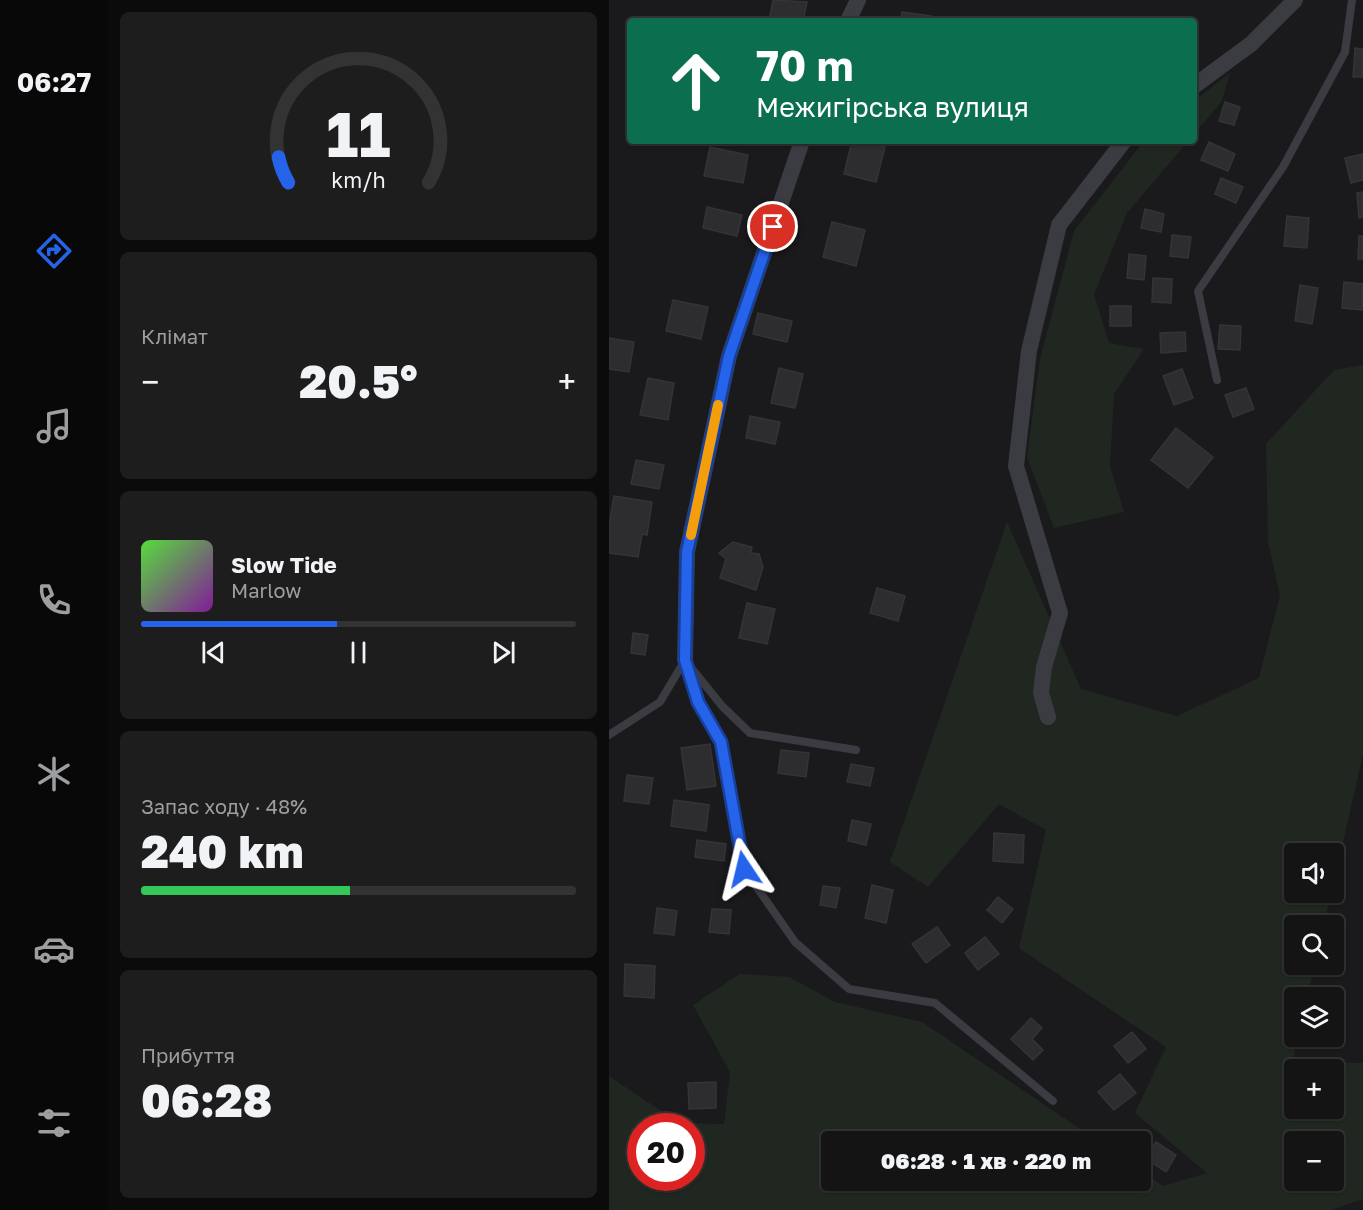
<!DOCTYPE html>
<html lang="uk">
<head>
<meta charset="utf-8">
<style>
  body { margin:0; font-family:"Golos Text",sans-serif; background:#1d1d1e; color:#f1f3f6; height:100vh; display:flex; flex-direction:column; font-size:22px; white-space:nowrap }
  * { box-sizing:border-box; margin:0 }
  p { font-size:20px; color:#9d9ea0 }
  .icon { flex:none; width:33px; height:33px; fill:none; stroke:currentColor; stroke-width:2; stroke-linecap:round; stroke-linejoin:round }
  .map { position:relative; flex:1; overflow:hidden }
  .details { display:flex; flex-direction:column; gap:12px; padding:12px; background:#0b0b0c; width:501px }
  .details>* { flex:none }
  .guide { position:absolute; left:18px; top:18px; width:570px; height:126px; border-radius:6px; box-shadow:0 2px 4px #0004,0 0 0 2px #333334; background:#0b6e4f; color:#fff; overflow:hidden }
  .fabs { position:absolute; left:675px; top:843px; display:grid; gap:12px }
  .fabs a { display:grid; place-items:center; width:60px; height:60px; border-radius:6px; background:#141415; box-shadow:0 2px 4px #0004,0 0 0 2px #333334; font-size:30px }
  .speed { position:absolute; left:18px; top:1113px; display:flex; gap:12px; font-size:30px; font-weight:700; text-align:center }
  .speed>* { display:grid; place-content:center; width:78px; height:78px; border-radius:50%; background:#141415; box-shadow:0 2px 4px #0004,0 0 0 2px #333334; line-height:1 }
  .speed .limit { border:9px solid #d22; background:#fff; color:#111 }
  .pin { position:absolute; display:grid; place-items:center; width:51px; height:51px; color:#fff; margin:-26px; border:3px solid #fff; border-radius:50%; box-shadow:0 2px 6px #0007 }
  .me { position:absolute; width:66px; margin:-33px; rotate:350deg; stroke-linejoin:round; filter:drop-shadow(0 0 4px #0008) }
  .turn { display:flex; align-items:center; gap:21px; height:126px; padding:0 30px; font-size:27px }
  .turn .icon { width:78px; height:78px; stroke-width:2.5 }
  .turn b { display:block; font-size:42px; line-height:51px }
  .big { font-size:45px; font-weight:800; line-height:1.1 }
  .details .tile { flex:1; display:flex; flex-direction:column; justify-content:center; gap:9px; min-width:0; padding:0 21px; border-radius:9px; background:#1d1d1e }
  .details .dial { align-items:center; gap:0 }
  .dial svg { height:156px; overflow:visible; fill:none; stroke:#333334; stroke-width:7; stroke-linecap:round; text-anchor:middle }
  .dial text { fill:#f1f3f6; stroke:none }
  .song { display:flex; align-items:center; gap:18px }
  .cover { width:72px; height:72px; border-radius:9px; background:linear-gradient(135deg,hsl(110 70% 55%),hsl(290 70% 35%)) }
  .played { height:6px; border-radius:3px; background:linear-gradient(90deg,#2563eb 45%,#333334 45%) }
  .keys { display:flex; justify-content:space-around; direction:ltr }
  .heat { display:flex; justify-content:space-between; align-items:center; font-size:33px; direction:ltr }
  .charge { height:9px; border-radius:4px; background:linear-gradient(90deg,#34c759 48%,#333334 0) }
  .trip { position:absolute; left:212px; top:1131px; width:330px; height:60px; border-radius:6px; background:#141415; box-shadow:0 2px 4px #0004,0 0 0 2px #333334; font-weight:800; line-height:60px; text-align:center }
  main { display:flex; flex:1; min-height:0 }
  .dock { display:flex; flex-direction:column; width:108px; justify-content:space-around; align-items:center; background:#080808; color:#9d9ea0 }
  .dock .icon { width:42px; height:42px }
  .dock .active { color:#2563eb }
  .dock b { font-size:27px; color:#f1f3f6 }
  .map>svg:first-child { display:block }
  .green { fill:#202721; fill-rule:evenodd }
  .building { fill:#2d2d30; stroke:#343438; stroke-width:1.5 }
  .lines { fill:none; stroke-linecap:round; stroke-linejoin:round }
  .lane { stroke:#3b3c41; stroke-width:8 }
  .street { stroke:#3b3c41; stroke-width:16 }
  .route-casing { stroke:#184099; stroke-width:15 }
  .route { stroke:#2563eb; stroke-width:10 }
  .slow { stroke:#f59e0b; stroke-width:10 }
</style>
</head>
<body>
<main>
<nav class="dock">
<b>06:27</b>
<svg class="icon active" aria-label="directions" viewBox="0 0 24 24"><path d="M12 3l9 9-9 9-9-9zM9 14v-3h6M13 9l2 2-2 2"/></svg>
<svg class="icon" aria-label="music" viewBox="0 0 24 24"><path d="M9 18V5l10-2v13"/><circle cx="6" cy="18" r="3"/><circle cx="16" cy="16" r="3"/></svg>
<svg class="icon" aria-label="phone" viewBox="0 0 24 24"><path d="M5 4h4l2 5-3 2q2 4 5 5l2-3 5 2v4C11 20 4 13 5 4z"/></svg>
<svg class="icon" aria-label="climate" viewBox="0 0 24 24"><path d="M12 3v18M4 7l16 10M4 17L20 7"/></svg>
<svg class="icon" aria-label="car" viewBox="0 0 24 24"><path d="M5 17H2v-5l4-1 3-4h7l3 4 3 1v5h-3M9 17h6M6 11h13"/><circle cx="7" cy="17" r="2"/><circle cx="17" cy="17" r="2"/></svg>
<svg class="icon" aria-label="filters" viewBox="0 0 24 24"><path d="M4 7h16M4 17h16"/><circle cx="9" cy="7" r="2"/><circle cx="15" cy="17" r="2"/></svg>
</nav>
<section class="details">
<div class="tile dial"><svg viewBox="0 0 100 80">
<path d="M14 69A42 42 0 1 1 86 69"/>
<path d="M14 69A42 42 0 0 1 9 56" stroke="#2563eb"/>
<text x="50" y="56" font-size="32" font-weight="700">11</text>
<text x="50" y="72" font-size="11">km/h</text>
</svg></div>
<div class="tile"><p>Клімат</p>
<div class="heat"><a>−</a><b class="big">20.5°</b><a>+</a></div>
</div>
<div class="tile">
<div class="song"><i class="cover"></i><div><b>Slow Tide</b><p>Marlow</p></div></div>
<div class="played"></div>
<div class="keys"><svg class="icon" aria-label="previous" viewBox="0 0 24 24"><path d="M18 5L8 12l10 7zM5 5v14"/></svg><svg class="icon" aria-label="pause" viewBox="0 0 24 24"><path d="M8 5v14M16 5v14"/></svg><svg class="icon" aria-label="next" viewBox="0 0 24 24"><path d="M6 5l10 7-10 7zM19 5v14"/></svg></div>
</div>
<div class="tile"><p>Запас ходу · 48%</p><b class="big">240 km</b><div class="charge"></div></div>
<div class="tile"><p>Прибуття</p><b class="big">06:28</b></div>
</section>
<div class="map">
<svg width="754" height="1210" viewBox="0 0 754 1210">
  <rect width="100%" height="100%" fill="#1a1a1c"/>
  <g class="green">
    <path d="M621 73 613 101 585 134V101Z"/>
    <path d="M535 141H579L518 213 485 294 500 343 535 349 505 394 501 467 515 512 445 528 418 457 431 359 465 231Z"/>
    <path d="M754 365V754L725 882 724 854H686V892L722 893 715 925 686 926V964L706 965 698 997 686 998V1036L689 1037 683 1062 754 1063V1199L722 1210H0V1076L70 1123 115 1124 121 1072 84 1005 131 974 180 977 226 1002 313 1022 489 1141 222 1142V1180H531V1170L554 1186 598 1173 526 1113 557 1047 410 948 437 830 390 804 319 887 281 862 398 522 472 689 568 716 650 678 671 595 659 542 657 444 725 370ZM686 1070H724V1108H686ZM32 1126H82V1178H32ZM686 1142H724V1180H686Z"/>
  </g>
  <g class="building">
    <path d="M164 0 198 2 194 21H160Z"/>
    <path d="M293 12 322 16V21H291Z"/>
    <path d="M746 48 754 49V77H744Z"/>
    <path d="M616 102 631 107 625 125 610 121Z"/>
    <path d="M243 141 276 147 267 182 235 174Z"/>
    <path d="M600 142 626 154 619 171 592 160Z"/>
    <path d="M101 147 139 155 134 183 95 176Z"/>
    <path d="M754 154V180L742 183 736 158Z"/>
    <path d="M612 178 634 187 627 203 606 194Z"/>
    <path d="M754 192V217L750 218 748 193Z"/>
    <path d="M98 207 133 215 128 236 94 228Z"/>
    <path d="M536 209 555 214 552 232 532 228Z"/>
    <path d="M678 216 700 218 698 248 675 246Z"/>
    <path d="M223 222 256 230 247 266 214 257Z"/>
    <path d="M563 235 582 237 579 258 561 256Z"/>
    <path d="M750 236H754V259H749Z"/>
    <path d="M520 254 537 256 535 280 518 278Z"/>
    <path d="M544 278 563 279 562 303 543 302Z"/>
    <path d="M735 282 754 284 753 310 733 308Z"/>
    <path d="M691 285 709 288 703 324 686 321Z"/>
    <path d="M64 300 99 307 92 339 57 331Z"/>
    <rect x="501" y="306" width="21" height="20"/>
    <path d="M149 313 183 321 178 342 144 334Z"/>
    <path d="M611 325 632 326 631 350 609 349Z"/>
    <path d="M576 332 577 351 552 353 551 333Z"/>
    <path d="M0 338 25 342 20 372 0 369Z"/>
    <path d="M170 368 194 374 186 408 162 403Z"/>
    <path d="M573 369 584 398 565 405 554 376Z"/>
    <path d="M39 378 65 383 59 420 31 415Z"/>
    <path d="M637 388 645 409 624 417 616 395Z"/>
    <path d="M141 416 171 422 166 444 137 438Z"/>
    <path d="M567 428 604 457 579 488 542 460Z"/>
    <path d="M27 460 55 465 50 489 22 484Z"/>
    <path d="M5 496 43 502 38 535 33 534 29 557 0 553V526Z"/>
    <path d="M124 542 143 547 142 553 150 554 154 567 147 590 111 578 117 559 110 553Z"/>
    <path d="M268 588 296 596 289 621 261 613Z"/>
    <path d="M138 603 166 609 158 644 130 638Z"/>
    <path d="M24 633 39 635 36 655 22 653Z"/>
    <path d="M101 744 107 786 78 790 72 748Z"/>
    <path d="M172 750 200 753 197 777 169 773Z"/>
    <path d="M242 764 265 768 261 786 238 782Z"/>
    <path d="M18 775 44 778 40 804 15 801Z"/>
    <path d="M65 800 100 805 97 831 62 826Z"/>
    <path d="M243 820 262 824 257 845 239 841Z"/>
    <path d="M385 833 415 835 414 863 384 861Z"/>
    <path d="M88 840 117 844 115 861 86 857Z"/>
    <path d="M263 885 284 890 277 923 256 918Z"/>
    <path d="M214 886 231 888 227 908 211 905Z"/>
    <path d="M389 897 404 909 393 923 378 910Z"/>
    <path d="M48 908 68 911 65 935 45 933Z"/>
    <path d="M103 909 122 910 120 934 100 932Z"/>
    <path d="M328 927 341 945 317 963 303 944Z"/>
    <path d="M376 937 390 954 369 970 356 953Z"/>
    <path d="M16 964 46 966 45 998 15 996Z"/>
    <path d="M422 1018 433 1028 423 1039 434 1050 424 1060 402 1039Z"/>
    <path d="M523 1032 537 1049 519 1063 505 1046Z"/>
    <path d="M511 1074 527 1093 505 1110 489 1092Z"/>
    <path d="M107 1082V1108L80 1109 79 1083Z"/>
    <path d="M547 1142 567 1155 557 1172 536 1158Z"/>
  </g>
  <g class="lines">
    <g class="lane">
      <path d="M608 380 589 291 674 167 736 52 743 0"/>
      <path d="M76 660 89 702 112 742 135 869 186 942 240 989 326 1003 444 1101"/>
      <path d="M80 665 113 706 141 733 247 750"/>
      <path d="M0 735 51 702 76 660"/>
    </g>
    <g class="street">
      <path d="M239 21 249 0"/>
      <path d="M585 86 642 44 686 0"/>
      <path d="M76 660 78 552 120 356 193 141"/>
      <path d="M439 717 432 693 435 667 451 613 407 466 420 351 450 225 515 141"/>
    </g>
  </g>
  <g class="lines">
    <defs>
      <path id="route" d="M135 869 112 742 89 702 76 660 78 552 120 356 164 227"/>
    </defs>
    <use href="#route" class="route-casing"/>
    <use href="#route" class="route"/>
    <path class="slow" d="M82 535 109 405"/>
  </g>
</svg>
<div class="fabs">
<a><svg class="icon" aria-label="sound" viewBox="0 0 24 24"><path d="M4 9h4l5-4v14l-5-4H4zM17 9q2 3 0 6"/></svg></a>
<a><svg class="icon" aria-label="search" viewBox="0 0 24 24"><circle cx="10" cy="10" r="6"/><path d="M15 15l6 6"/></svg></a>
<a><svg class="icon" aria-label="layers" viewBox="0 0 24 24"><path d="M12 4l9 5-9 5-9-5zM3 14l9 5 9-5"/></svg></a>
<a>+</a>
<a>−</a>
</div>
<div class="speed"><div class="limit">20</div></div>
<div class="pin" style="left:164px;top:227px;background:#d93025"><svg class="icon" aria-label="arrive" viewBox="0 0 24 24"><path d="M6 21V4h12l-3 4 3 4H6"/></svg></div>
<svg class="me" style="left:135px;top:869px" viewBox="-20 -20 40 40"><path d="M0-17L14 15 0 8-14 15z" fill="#2563eb" stroke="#fff" stroke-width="4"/></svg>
<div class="trip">06:28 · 1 хв · 220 m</div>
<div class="guide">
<div class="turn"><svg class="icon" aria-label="ahead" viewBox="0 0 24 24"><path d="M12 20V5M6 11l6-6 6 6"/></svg><div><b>70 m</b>Межигірська вулиця</div></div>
</div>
</div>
</main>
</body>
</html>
